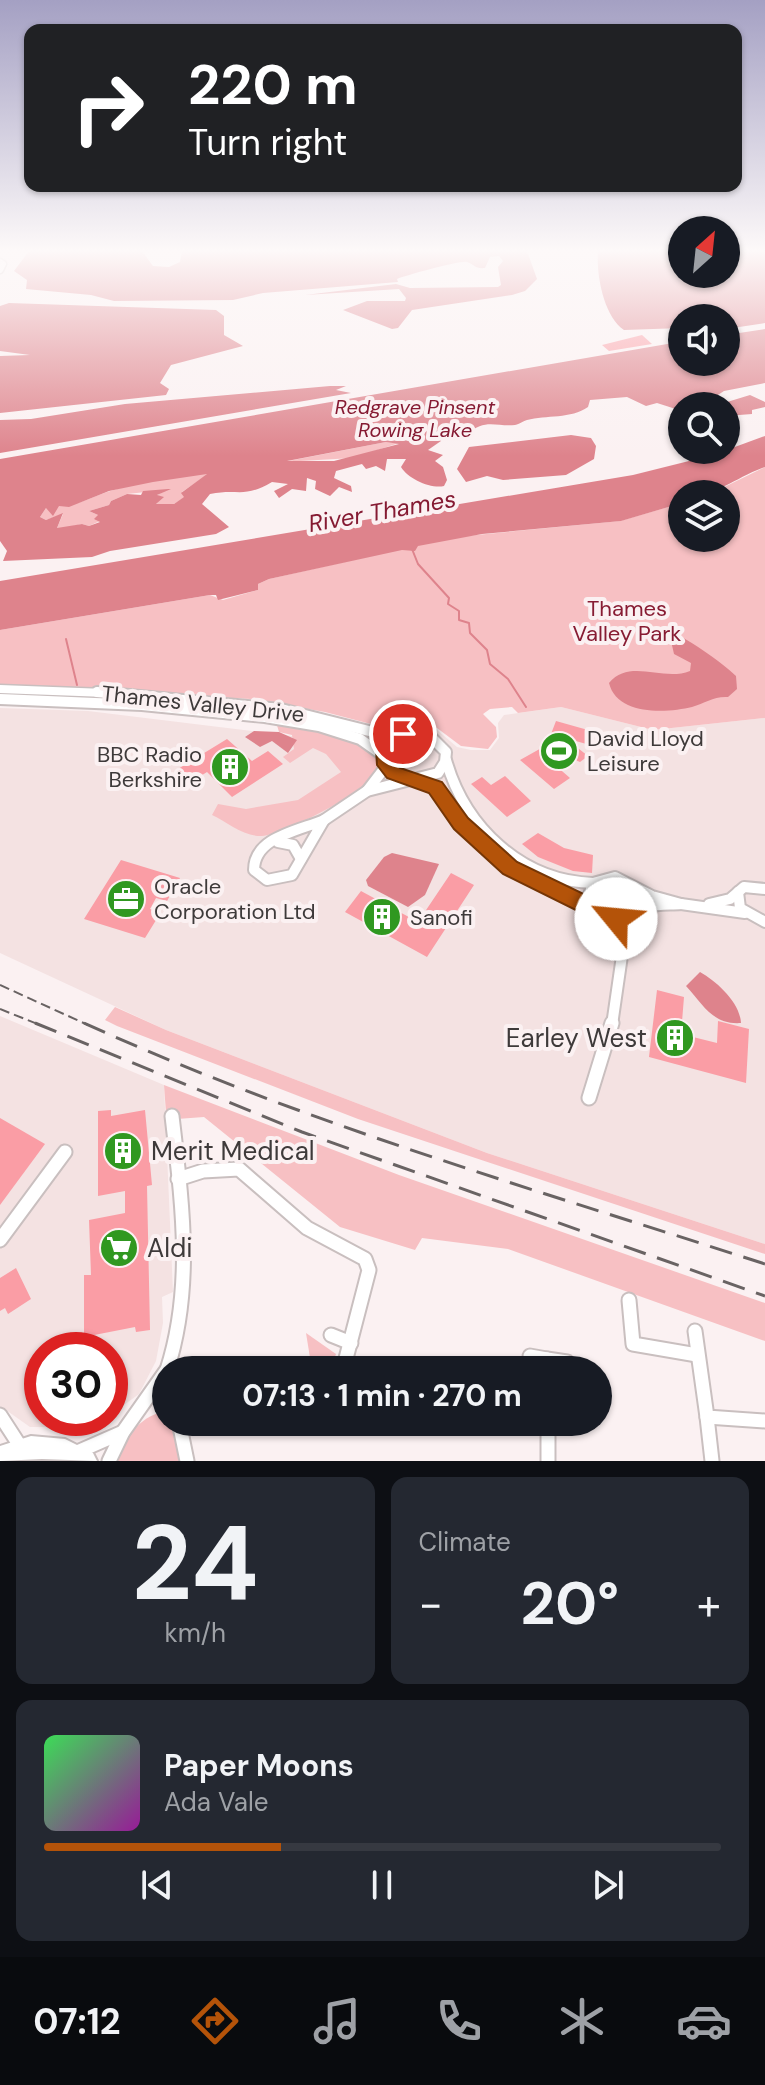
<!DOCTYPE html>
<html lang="en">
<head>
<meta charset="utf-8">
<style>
  body { margin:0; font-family:"DM Sans",sans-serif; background:#242831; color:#f1f3f6; height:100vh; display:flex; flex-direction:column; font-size:30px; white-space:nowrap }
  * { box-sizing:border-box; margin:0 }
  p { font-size:26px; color:#9ea1a6 }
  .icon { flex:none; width:44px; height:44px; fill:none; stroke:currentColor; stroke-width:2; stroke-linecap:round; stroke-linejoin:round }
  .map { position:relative; height:1461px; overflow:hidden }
  .panel { display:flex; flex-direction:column; gap:16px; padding:16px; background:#0d0f14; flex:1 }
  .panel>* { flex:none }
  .guide { position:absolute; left:24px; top:24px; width:718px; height:168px; border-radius:16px; box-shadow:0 2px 6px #0004; background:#202124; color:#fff; overflow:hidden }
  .needle { width:52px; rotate:27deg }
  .buttons { position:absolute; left:668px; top:216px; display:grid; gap:16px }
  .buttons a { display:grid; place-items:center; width:72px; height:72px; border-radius:50%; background:#171b24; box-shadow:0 2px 6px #0004; font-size:40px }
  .speed { position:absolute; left:24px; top:1332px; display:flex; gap:16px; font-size:40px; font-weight:700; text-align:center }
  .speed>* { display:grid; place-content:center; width:104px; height:104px; border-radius:50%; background:#171b24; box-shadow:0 2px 6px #0004; line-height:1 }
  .speed .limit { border:12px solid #d22; background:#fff; color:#111 }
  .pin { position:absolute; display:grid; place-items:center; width:68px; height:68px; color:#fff; margin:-34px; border:4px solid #fff; border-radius:50%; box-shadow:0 2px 8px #0007 }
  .me { position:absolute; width:88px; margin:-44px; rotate:298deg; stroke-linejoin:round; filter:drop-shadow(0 0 6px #0008) }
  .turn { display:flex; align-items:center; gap:28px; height:168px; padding:0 32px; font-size:36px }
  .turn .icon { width:104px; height:104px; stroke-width:2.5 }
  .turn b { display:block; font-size:56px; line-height:68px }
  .big { font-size:60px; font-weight:700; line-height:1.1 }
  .panel .card { flex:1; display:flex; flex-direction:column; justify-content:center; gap:12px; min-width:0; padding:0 28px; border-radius:16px; background:#242831 }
  .panel .dial { align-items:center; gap:0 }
  .dial b { font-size:104px; line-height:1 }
  .song { display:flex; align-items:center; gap:24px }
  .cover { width:96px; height:96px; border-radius:12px; background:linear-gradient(135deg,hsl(130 70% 55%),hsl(300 70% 35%)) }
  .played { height:8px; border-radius:4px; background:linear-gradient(90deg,#b45309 35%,#363941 35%) }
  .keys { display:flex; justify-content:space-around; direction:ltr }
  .heat { display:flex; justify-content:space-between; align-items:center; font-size:44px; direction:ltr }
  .panel .tiles { flex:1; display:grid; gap:16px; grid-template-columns:1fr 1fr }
  .card:last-child { grid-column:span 2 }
  .trip { position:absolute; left:152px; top:1356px; width:460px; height:80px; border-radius:40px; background:#171b24; box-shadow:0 2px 6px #0004; font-weight:700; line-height:80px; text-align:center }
  .tabs { display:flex; height:128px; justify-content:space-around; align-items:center; background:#090b0e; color:#9ea1a6 }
  .tabs .icon { width:56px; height:56px }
  .tabs .selected { color:#b45309 }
  .tabs b { font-size:36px; color:#f1f3f6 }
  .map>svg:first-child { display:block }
  .built { fill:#f4e2e2 }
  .green { fill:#f7c0c3 }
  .water { fill:#de838c; fill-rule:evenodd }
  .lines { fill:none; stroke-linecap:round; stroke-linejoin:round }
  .stream { stroke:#de838c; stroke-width:2 }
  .building { fill:#fa9da5 }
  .minor-far3-casing { stroke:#c9bfbf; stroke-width:9 }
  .minor-far2-casing { stroke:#c9bfbf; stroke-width:11 }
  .minor-far1-casing { stroke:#c9bfbf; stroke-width:14 }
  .minor-casing { stroke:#c9bfbf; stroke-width:17 }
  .primary-casing { stroke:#c9bfbf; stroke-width:4 }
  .minor-far3 { stroke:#fff; stroke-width:6 }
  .minor-far2 { stroke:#fff; stroke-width:8 }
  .minor-far1 { stroke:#fff; stroke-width:10 }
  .minor { stroke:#fff; stroke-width:13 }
  .primary { fill:#fff; fill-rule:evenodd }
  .rail-far1 { stroke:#696363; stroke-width:2; stroke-dasharray:10 5; stroke-linecap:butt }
  .rail { stroke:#696363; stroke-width:3; stroke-dasharray:23 12; stroke-linecap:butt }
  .route { fill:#b45309; stroke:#753606; stroke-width:2 }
  .labels { text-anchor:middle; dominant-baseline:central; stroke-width:8; stroke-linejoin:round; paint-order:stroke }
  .far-water-label { font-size:20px; font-style:italic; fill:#851a32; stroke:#fbf1f2 }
  .park-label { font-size:22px; fill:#871c33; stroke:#fbf1f2 }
  .street-label { font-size:22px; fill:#3e3a3a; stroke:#fbf1f2 }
  .poi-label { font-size:22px; fill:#3e3a3a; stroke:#fbf1f2; text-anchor:start }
  .water-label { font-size:24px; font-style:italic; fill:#851a32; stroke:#fbf1f2 }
  .near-poi-label { font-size:26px; fill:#3e3a3a; stroke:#fbf1f2; text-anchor:start }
</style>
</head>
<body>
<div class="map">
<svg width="765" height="1461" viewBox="0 0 765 1461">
  <rect width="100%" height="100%" fill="#fbf1f2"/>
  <g class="built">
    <path d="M561 707 653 730 765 718V1244L487 1153 166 1030 0 953V708L88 711 333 741 418 728 436 729 457 747 471 750H490L499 738 498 723 504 715Z"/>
    <path d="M0 1016 164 1085 173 1292 162 1297 163 1323 156 1361 139 1394 110 1415V1350H42V1418H106L74 1427H30L6 1410 0 1415Z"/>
  </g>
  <g class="green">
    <path d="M386 442 399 443 353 458 283 462Z"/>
    <path d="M765 467V718L653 730 561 707 518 713 512 707 490 709 483 714 496 727 497 737 488 749 461 746 437 728 390 729 325 712 251 699 0 686V630L210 595 223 600 258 590V584L269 579 455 537 620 521 682 503V538H726V494H710Z"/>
    <path d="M208 474 182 492 185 497 174 504H156L162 497 156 496 165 490 127 494 111 501 109 505 89 511 98 515 100 521 89 526 82 524 60 529 57 528 63 514 46 520 40 517 46 508 55 510 59 505C76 507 91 497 107 492 138 483 177 472 208 474Z"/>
    <path d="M276 722C307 727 377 734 382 772 368 789 285 835 262 836 244 837 227 822 212 815L218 804 246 809 298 800 341 772 326 754 313 748 290 763 283 757 294 749 292 735 279 732Z"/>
    <path d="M115 1007 166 1030 487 1153 765 1244V1254L358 1119 117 1026 105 1020Z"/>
    <path d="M164 1085 399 1175 765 1303V1341L508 1249 422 1238 415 1250 340 1227 204 1117 177 1119 166 1113Z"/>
    <path d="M306 1333 336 1354 330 1370H312Z"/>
    <path d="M158 1413 173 1425 181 1461H116C124 1440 136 1421 158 1413Z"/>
  </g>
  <g class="water">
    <path d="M29 251H142L153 266 169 267 180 262 182 251H527L537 279 525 291 512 295 412 310 398 328 392 329 343 310 367 301H405L406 298 399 289 305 295 396 284 410 288 498 287 501 285 498 267 503 261 499 256 490 257 485 268C475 269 475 265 467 262 461 260 407 275 397 279L398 282 263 293 233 300 114 301 91 295 26 289 27 280 14 271Z"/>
    <path d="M598 251H682V274H726V251H765V323L726 329V318H682V328L624 330C604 317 596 275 598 251Z"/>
    <path d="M9 303 216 310 224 316V335L243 346 171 365 160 383 169 389 166 395 0 413V356L30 355 0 351V306Z"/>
    <path d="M765 329V383L724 391 701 406H682V411L657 403 646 406 627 397 590 400 588 407C571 419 546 415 527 420 526 420 517 425 515 425 497 427 484 418 468 434H451L428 450 443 455 435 461 443 467 447 480 444 486C431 489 408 479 401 467L406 459H387L385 471 376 466 366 469 362 464 336 471 334 478 351 486 352 492 339 487 330 496 315 489 316 481 307 478 306 491 292 489 279 498 274 491 288 484 272 482C243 499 239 488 210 494L202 504 229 527 216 534 110 551 92 557 3 561 7 551 0 541V459L673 343H682V362H726V335ZM386 442 399 444 334 461H287ZM207 474 181 493 184 497 174 504H156L164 497 157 495 171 489H168L143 491 141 495 127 494 111 501 109 505 89 511 98 515 94 519 100 522 89 526 82 524 57 528 63 513 46 520 40 517 46 508 53 516 59 506 69 507 109 491 153 482Z"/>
    <path d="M330 386H346L336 390 351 393 0 453V420L31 419 125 404Z"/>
    <path d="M750 395 765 402V407L752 410V414L726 416V406H714Z"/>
    <path d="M571 435 591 438 596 446 594 459 566 475 503 480 487 476 466 482 457 469 469 447Z"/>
    <path d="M765 436V467C730 480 724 494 682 494V503L621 521 482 534 418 546 415 551 402 550 269 579 258 584V590L218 600 216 595H210L0 630V581L633 475 713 455Z"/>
    <path d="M669 632C683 634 725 665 736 676L737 689 728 697C714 696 705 703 692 707 667 713 617 716 609 683 630 658 663 682 690 671L691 663 674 654Z"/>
    <path d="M254 731 279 732 297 740 288 753 272 741 260 747 245 737Z"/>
    <path d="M392 853 439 864 425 895 408 907 368 886 366 880 384 857Z"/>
    <path d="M700 972C716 981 740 1002 741 1023 712 1025 703 1004 686 986Z"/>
  </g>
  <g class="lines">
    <g class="stream">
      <path d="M412 549 418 564 449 598 448 604 459 611V620L469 623 470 633 487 650 490 664 508 679 526 707"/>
      <path d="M66 639 77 685"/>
    </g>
  </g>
  <g class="building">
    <path d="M642 335 652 344 609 351 602 345Z"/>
    <path d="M556 721 595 732 590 745 565 738 588 756 580 762 568 757 555 765 570 778 554 789 520 760 561 737 551 734Z"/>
    <path d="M227 739 252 761 268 751 283 764 232 797 207 772 191 782 178 769Z"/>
    <path d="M505 776 531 801 507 817 471 784 482 777 491 785Z"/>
    <path d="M538 833 564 848 593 855 592 873 573 871 538 857 522 844Z"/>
    <path d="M121 860 180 878 167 901 156 898 150 909 161 912 145 938 84 919Z"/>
    <path d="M451 873 474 885 427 957 345 912 361 891 418 922Z"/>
    <path d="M657 990 684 997 681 1034 717 1043 718 1021 749 1029 746 1083 649 1057Z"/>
    <path d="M111 1110V1116L145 1110 152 1185 147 1186 150 1330 136 1332 135 1327 84 1337V1275H91L89 1220 125 1213V1191L98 1196V1111Z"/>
    <path d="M0 1118 45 1144 0 1205Z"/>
    <path d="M16 1268 31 1299 8 1314 5 1308 0 1311V1278Z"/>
  </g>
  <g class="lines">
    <defs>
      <path id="minor-far3" d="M0 262 3 264 0 270"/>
      <path id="minor-far2" d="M0 689 132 694"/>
      <g id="minor-far1">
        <path d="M97 692 281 709 373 732 400 734"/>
        <path d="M0 699 142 705 265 717 319 726 360 739 384 756"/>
        <path d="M446 760C465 827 521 881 593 883"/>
        <path d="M420 780C451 796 463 829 488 851 517 877 556 890 592 905"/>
        <path d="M367 791 387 765"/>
        <path d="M324 820 292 875 267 880 254 870C254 837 298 831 324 820Z"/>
        <path d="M324 820 367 791 438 773 445 762 446 752 432 738 408 735 385 749 391 769 410 780"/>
        <path d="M278 842 293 845 301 859"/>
        <path d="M615 877 652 896 681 904C670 905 658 904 648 907 616 916 610 929 589 895L593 883Z"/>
        <path d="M738 892 740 908 765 922"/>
        <path d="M681 904 745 913"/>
        <path d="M709 904 730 899 744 887 765 889"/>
        <path d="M603 917 610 926 618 955"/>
        <path d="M612 1025 625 935 631 916"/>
      </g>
      <g id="minor">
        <path d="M589 1098 612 1023"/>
        <path d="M178 1179 203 1171 239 1169 307 1228 365 1259 369 1270 343 1370"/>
        <path d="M0 1240 65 1152"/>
        <path d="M629 1300 633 1344 697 1355"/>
        <path d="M695 1331 707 1417 765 1421"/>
        <path d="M331 1335 351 1343"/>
        <path d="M530 1356 547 1359"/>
        <path d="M167 1370C194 1286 182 1202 172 1116"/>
        <path d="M548 1370 547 1359 567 1362"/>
        <path d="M154 1393 166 1406"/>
        <path d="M0 1415 22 1449"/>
        <path d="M707 1417 712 1461"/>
        <path d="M179 1422 187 1461"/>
        <path d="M548 1422V1461"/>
        <path d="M75 1453 123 1432"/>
        <path d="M109 1461 123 1432 166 1371"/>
      </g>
      <path id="primary" d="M31 1436 65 1439 93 1453 97 1461 42 1459 0 1461V1446Z"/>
    </defs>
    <use href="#minor-far3" class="minor-far3-casing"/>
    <use href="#minor-far2" class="minor-far2-casing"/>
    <use href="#minor-far1" class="minor-far1-casing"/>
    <use href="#minor" class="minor-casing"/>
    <use href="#primary" class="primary-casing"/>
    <use href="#minor-far3" class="minor-far3"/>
    <use href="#minor-far2" class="minor-far2"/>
    <use href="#minor-far1" class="minor-far1"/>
    <use href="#minor" class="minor"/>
    <use href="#primary" class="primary"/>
    <g class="rail-far1">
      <path d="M0 985 88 1025"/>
      <path d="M0 1009 40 1025"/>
    </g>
    <g class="rail">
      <path d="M35 1023 302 1132 765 1296"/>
      <path d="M84 1023C303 1123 537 1190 765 1264"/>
    </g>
  </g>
  <linearGradient id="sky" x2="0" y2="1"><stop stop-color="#a4a0c3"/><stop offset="0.55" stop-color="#fdf9f9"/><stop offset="1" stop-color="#fdf9f9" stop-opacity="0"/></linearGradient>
  <rect width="765" height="456" fill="url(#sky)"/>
  <path class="route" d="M403 728 412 734 395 751 400 768 442 782 468 818 517 862 623 913 626 919 623 926H608L503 874 454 829 429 793 387 778 377 765 376 749Z"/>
  <defs>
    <symbol id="stadium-disc" viewBox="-11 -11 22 22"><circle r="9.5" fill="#309820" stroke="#fbf1f2"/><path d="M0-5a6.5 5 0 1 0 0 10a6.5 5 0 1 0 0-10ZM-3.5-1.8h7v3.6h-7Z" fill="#fff"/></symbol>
    <symbol id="building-disc" viewBox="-11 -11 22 22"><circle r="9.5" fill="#309820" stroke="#fbf1f2"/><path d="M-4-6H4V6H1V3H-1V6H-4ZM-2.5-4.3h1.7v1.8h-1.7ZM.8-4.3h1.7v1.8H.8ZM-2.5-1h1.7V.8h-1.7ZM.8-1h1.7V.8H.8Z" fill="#fff"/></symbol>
    <symbol id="office-disc" viewBox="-11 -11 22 22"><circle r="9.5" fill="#309820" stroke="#fbf1f2"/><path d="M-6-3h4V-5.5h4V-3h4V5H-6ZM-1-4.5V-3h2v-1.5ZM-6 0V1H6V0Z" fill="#fff"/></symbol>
    <symbol id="supermarket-disc" viewBox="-11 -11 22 22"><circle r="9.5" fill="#309820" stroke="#fbf1f2"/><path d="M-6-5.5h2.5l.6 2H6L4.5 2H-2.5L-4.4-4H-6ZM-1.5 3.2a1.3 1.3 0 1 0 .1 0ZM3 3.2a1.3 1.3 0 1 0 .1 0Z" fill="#fff"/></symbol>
  </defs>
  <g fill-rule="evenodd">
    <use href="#stadium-disc" x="537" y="729" width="44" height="44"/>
    <use href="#building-disc" x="208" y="745" width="44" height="44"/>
    <use href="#office-disc" x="104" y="877" width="44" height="44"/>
    <use href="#building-disc" x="360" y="895" width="44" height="44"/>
    <use href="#building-disc" x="653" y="1016" width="44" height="44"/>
    <use href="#building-disc" x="101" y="1129" width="44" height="44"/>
    <use href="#supermarket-disc" x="97" y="1226" width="44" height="44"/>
  </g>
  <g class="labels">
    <g class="far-water-label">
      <text x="415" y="407">Redgrave Pinsent<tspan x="415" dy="23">Rowing Lake</tspan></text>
    </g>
    <g class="park-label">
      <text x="627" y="608">Thames<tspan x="627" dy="25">Valley Park</tspan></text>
    </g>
    <g class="street-label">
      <text transform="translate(203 704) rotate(6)">Thames Valley Drive</text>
    </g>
    <g class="poi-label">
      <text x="587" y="738">David Lloyd<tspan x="587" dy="25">Leisure</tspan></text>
      <text x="202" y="754" text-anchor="end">BBC Radio<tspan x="202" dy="25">Berkshire</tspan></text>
      <text x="154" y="886">Oracle<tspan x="154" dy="25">Corporation Ltd</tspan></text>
      <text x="410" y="917">Sanofi</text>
    </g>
    <g class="water-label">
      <text transform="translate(382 511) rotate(-10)">River Thames</text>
    </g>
    <g class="near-poi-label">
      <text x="647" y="1038" text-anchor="end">Earley West</text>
      <text x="151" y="1151">Merit Medical</text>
      <text x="147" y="1248">Aldi</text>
    </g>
  </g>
</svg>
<div class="buttons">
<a><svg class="needle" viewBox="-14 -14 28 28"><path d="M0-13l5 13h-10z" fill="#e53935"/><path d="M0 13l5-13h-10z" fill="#9ea1a6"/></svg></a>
<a><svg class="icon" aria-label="sound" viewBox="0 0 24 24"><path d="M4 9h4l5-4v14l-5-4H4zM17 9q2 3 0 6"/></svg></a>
<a><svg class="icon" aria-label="search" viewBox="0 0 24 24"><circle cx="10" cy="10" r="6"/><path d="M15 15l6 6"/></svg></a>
<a><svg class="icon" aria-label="layers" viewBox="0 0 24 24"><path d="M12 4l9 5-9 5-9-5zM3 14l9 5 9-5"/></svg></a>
</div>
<div class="speed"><div class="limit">30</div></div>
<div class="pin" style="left:403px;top:734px;background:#d93025"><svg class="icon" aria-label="arrive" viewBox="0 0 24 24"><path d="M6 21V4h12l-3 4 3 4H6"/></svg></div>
<svg class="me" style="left:616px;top:919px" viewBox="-20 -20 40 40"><circle r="19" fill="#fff"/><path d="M0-13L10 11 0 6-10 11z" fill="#b45309"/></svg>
<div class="trip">07:13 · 1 min · 270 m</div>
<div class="guide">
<div class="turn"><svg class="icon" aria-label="right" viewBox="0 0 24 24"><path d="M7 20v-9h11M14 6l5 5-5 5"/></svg><div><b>220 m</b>Turn right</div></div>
</div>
</div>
<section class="panel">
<div class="tiles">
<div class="card dial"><b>24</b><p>km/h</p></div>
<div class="card"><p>Climate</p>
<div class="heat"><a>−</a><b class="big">20°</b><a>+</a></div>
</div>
<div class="card">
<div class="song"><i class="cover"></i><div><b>Paper Moons</b><p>Ada Vale</p></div></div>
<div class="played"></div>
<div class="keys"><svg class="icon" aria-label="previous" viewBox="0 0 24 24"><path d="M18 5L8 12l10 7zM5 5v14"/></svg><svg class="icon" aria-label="pause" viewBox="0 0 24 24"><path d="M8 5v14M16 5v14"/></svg><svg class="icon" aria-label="next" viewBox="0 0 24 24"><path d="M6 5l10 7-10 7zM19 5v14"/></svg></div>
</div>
</div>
</section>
<nav class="tabs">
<b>07:12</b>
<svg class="icon selected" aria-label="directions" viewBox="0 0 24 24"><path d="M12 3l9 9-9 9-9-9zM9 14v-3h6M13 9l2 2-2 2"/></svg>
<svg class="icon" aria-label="music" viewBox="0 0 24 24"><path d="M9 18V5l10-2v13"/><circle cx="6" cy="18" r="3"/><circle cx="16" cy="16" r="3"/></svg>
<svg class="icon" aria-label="phone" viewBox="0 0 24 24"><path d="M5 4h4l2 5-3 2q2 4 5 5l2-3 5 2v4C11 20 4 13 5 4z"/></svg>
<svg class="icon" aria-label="climate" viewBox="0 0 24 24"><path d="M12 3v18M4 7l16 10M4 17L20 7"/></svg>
<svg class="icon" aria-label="car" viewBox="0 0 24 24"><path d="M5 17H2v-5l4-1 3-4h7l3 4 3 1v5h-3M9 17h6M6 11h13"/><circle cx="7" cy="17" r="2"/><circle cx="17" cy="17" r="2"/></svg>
</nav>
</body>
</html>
